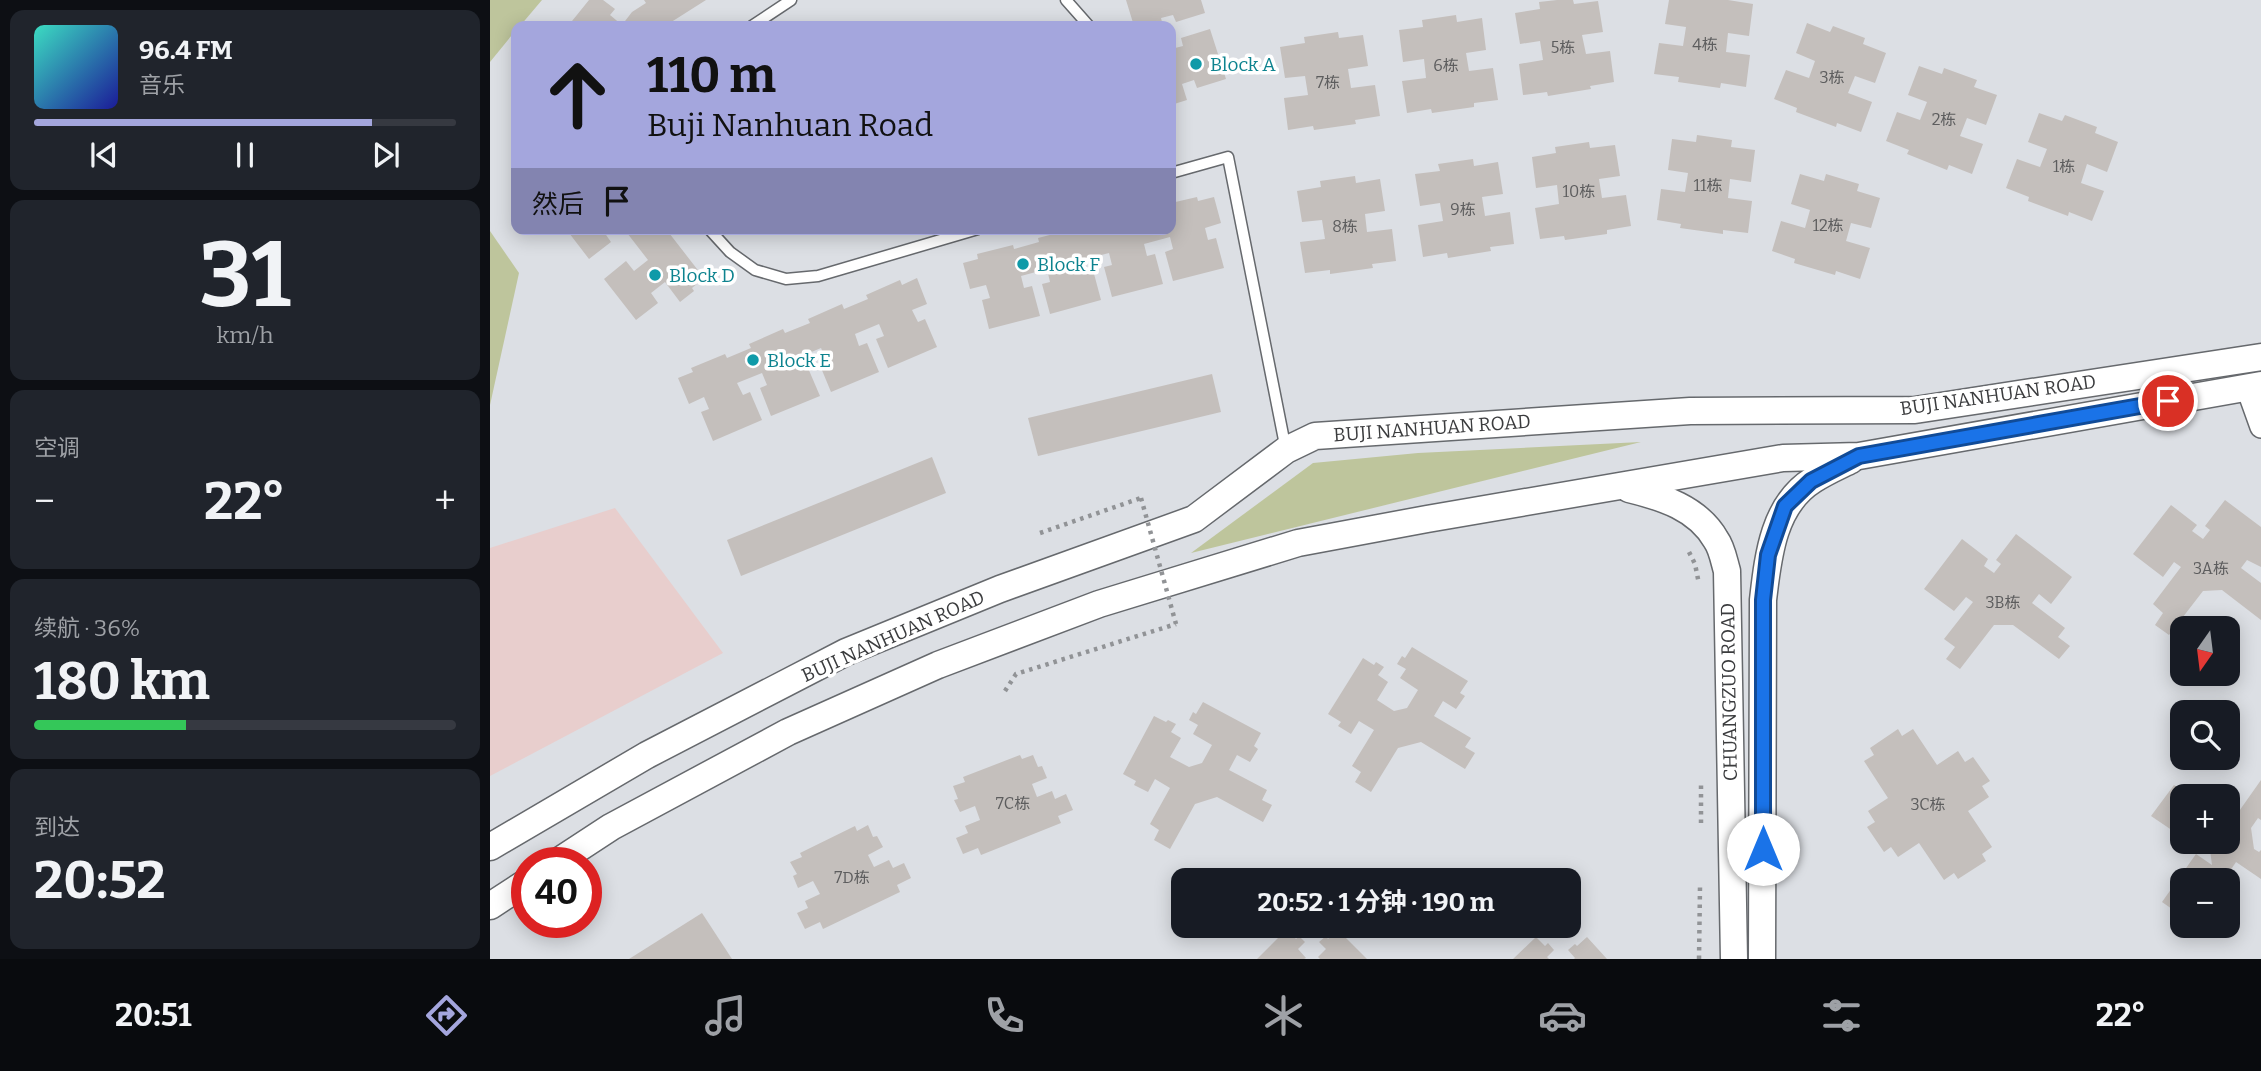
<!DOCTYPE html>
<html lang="zh">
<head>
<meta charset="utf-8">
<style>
  body { margin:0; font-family:Bitter,"Noto Sans SC",serif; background:#20242c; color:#f1f3f6; height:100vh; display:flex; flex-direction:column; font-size:26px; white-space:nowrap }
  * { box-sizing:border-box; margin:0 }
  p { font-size:23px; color:#9ea1a6 }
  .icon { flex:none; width:38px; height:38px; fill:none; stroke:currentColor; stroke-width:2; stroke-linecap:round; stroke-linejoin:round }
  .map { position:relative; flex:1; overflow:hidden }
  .sheet { display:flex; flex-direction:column; gap:10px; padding:10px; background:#0d0f14; width:490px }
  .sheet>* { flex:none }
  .guide { position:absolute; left:21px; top:21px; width:665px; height:214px; border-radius:14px; box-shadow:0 4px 18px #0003; background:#a4a6dd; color:#111; overflow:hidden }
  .needle { width:46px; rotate:194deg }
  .tools { position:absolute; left:1680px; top:616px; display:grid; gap:14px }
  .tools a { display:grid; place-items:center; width:70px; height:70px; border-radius:14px; background:#171b24; box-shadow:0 4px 18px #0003; font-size:35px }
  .speed { position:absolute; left:21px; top:847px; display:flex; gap:14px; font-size:35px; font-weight:700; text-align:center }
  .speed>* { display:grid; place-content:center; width:91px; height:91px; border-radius:50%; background:#171b24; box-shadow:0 4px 18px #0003; line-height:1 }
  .speed .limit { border:10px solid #d22; background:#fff; color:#111 }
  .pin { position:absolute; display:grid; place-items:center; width:60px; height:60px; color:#fff; margin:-30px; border:4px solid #fff; border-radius:50%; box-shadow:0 2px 7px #0007 }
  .me { position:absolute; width:77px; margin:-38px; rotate:0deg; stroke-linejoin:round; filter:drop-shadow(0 0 5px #0008) }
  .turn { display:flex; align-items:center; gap:24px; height:147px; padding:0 21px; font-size:32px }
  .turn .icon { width:91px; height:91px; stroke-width:2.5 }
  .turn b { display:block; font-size:49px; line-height:60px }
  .then { display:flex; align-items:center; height:66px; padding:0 21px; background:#0003; gap:14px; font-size:26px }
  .big { font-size:52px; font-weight:700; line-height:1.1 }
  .sheet .tile { flex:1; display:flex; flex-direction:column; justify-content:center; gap:10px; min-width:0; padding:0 24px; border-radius:14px; background:#20242c }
  .sheet .dial { align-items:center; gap:0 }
  .dial b { font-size:91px; line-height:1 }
  .song { display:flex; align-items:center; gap:21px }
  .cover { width:84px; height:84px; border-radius:10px; background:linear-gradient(135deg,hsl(170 70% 55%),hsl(240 70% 35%)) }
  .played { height:7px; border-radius:4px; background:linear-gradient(90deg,#a4a6dd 80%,#363941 80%) }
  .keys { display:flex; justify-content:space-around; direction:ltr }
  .heat { display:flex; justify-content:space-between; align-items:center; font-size:38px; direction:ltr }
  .charge { height:10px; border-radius:5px; background:linear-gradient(90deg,#34c759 36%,#363941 0) }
  .trip { position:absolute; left:681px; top:868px; width:410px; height:70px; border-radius:14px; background:#171b24; box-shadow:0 4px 18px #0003; font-weight:700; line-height:70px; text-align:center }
  .menu { display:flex; height:112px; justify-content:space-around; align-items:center; background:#090b0e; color:#9ea1a6 }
  .menu .icon { width:49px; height:49px }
  .menu .on { color:#a4a6dd }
  .menu b { font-size:32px; color:#f1f3f6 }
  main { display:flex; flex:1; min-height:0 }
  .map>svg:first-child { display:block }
  .industrial { fill:#e8cecd }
  .green { fill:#bec59c }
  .building { fill:#c4bfbc }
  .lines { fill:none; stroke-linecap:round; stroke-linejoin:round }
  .service-casing { stroke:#66696d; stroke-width:13 }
  .minor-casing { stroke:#66696d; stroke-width:24 }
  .tertiary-casing { stroke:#66696d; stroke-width:29 }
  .path { stroke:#919396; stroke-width:4.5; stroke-dasharray:3.5 5; stroke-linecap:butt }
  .service { stroke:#fff; stroke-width:10 }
  .minor { stroke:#fff; stroke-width:21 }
  .tertiary { stroke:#fff; stroke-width:26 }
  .path-bridge { stroke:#919396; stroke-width:4.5; stroke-dasharray:3.5 5; stroke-linecap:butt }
  .route-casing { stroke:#114b97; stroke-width:18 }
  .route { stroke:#1a73e8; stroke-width:12 }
  .culture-dot { fill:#0f9aa8; stroke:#fff; stroke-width:2.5 }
  .labels { text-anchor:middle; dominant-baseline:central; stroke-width:7; stroke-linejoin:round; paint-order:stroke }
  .number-label { font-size:16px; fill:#5d5d5e }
  .culture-label { font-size:19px; fill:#0d838f; stroke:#fff; text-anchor:start }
  .street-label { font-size:19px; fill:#3b3c3e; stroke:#fff }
</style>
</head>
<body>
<main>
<section class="sheet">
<div class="tile">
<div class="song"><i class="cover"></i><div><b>96.4 FM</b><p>音乐</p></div></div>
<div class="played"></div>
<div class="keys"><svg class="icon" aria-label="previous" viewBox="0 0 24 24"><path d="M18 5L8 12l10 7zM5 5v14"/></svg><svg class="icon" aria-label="pause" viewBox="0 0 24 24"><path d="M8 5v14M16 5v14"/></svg><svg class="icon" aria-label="next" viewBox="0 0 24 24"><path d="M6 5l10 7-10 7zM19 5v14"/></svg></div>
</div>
<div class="tile dial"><b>31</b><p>km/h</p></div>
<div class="tile"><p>空调</p>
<div class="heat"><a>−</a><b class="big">22°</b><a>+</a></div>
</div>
<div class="tile"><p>续航 · 36%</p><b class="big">180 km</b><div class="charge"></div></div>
<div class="tile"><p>到达</p><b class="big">20:52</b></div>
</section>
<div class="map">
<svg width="1771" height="959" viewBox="0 0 1771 959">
  <rect width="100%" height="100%" fill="#dcdfe4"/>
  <path class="industrial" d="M125 508 233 653 0 776V548Z"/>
  <g class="green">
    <path d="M0 0H52L30 26H26V30L0 62Z"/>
    <path d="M0 231 29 273 0 405Z"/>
    <path d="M1151 442 701 553 823 463 928 453Z"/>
  </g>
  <g class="building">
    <path d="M99 0H113L125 9 120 15 132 25 142 12 156 3 154 0H216L175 26H78Z"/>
    <path d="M636 0H711L715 13 686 22 683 15 671 18 673 26H644Z"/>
    <path d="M1067 0H1083L1084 4 1108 1 1113 32 1092 35 1096 54 1120 51 1124 82 1100 86 1101 89 1058 96 1057 92 1033 95 1029 64 1053 60 1050 41 1030 44 1025 13 1050 9 1049 2Z"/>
    <path d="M1179 0H1238L1263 4 1259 36 1238 33 1236 52 1260 55 1256 87 1231 83 1230 88 1188 82 1189 77 1164 74 1169 43 1193 46 1196 27 1175 24Z"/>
    <path d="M966 15 967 22 992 18 996 50 976 53 979 71 1003 68 1008 100 984 103V107L942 113 941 109 917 113 912 81 936 78 934 59 913 62 909 30 933 27 932 20Z"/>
    <path d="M1317 23 1340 32 1343 26 1375 38 1373 44 1396 53 1385 83 1365 76 1358 93 1382 102 1371 132 1347 123 1346 127 1306 112 1307 108 1284 99 1296 70 1319 78 1325 61 1306 53Z"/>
    <path d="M720 29 736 79 707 88 704 80 692 84 697 100 681 105V49L693 46 691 38Z"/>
    <path d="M848 32 849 38 873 35 878 66 858 69 861 88 885 85 890 116 865 120 866 124 824 130 823 126 798 130 794 98 818 95 815 76 795 78 790 47 815 43 814 37Z"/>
    <path d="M1429 66 1452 74 1454 68 1487 80 1484 87 1507 95 1496 125 1477 118 1470 136 1493 144 1482 174 1459 165 1457 170 1417 154 1419 150 1396 141 1407 112 1430 120 1437 102 1418 95Z"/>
    <path d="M1549 113 1572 121 1575 115 1607 127 1605 133 1628 142 1617 172 1597 164 1591 183 1614 191 1602 221 1579 212 1578 216 1538 201 1539 197 1516 188 1527 159 1550 167 1557 149 1538 142Z"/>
    <path d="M1207 135 1242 140 1241 147 1265 150 1261 182 1240 179 1238 198 1262 201 1258 233 1233 230V234L1190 228 1191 224 1167 220 1171 189 1195 192 1198 173 1178 170 1182 139 1206 142Z"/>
    <path d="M1099 142 1100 148 1125 145 1130 176 1109 179 1112 198 1136 195 1141 226 1117 230V234L1075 240 1074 236 1050 239 1045 208 1069 204 1067 185 1046 188 1042 157 1066 153 1065 147Z"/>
    <path d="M983 159 984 166 1008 162 1013 194 992 197 995 216 1020 212 1024 244 1000 247 1001 251 958 258 957 253 933 257 928 225 953 221 950 203 930 206 925 174 950 171 948 164Z"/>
    <path d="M1310 174 1334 181 1336 174 1369 184 1367 191 1390 198 1381 228 1361 223 1356 241 1380 248 1370 279 1346 271 1345 275 1304 263 1305 259 1282 251 1291 221 1315 228 1320 210 1301 204Z"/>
    <path d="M865 176 866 183 890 179 895 211 875 214 877 232 902 229 906 261 882 264 883 268 840 274V270L815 273 810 242 835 239 832 220 812 222 807 191 831 187 830 181Z"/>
    <path d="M707 197 708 201 724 197 731 223 715 228 718 240 726 238 734 268 683 281 675 252 683 249 680 237 654 244 657 256 665 254 673 284 622 297 614 267 622 265 619 253 592 260 595 273 603 270 611 300 560 314 552 284 560 282 557 269 531 276 534 288 542 286 550 316 499 329 492 300 500 298 496 285 480 289 473 263 488 259 487 254 523 245 524 249 549 242 548 238 583 229 585 233 600 229H681V203Z"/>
    <path d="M76 229H117L114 232 121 242 99 259Z"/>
    <path d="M134 229H156L160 233 165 229H176L214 278 202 288 204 291 190 302 175 282 161 293 168 303 146 320 114 279 136 261 144 271 158 260Z"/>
    <path d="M427 278 437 304 422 310 428 322 435 319 447 347 398 368 386 339 394 336 389 324 365 334 369 346 377 343 389 372 341 392 329 363 336 360 331 348 305 359 310 371 318 368 330 396 281 416 270 388 277 385 272 373 247 383 253 395 260 392 272 420 223 441 211 412 219 409 214 397 199 404 188 378 203 372 201 368 235 354 237 358 261 348 259 344 293 329 295 333 320 323 318 319 352 304 354 309 378 299 376 295 410 280 412 285Z"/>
    <path d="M722 374 731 412 548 456 538 418Z"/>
    <path d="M442 457 456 493 251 576 237 540Z"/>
    <path d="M1735 500 1771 527V567L1757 560 1751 568 1771 583V620L1732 590 1713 591 1679 635 1665 625 1673 613 1663 604 1691 567 1684 562 1673 577 1643 554 1681 505 1707 525 1702 531 1713 539 1720 530 1715 526Z"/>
    <path d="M1526 534 1582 577 1561 604 1549 594 1542 603 1575 628 1568 637 1580 646 1569 659 1523 625H1504L1470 669 1456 659 1465 647 1454 639 1483 602 1476 597 1464 611 1434 589 1472 539 1498 559 1494 566 1504 573 1511 564 1506 560Z"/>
    <path d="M922 647 978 681 970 693 975 696 966 709 953 701 944 716 981 738 975 747 985 753 975 769 931 742 908 748 881 792 865 782 871 772 862 766 884 730 869 721 861 734 848 726 851 722 838 714 873 658 884 665 886 662 894 667 888 675 898 682 887 700 904 711 917 708 928 690 910 678 916 669 907 664 912 656 915 658Z"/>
    <path d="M713 702 771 733 764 746 768 749 760 762 747 755 739 770 777 790 772 800 782 805 773 822 727 797 705 804 680 849 664 840 669 830 660 824 680 788 665 779 658 792 644 785 646 781 633 774 664 716 676 722 678 720 686 724 681 732 691 738 680 757 699 767 712 763 722 745 703 734 708 725 699 720 703 712 706 714Z"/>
    <path d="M1408 729 1412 736 1423 729 1447 765 1468 751 1475 762 1483 757 1500 781 1492 786 1499 797 1478 811 1502 847 1492 854 1496 861 1468 879 1464 873 1454 880 1429 843 1408 857 1401 847 1394 852 1377 827 1385 822 1378 811 1398 798 1374 761 1384 755 1380 748Z"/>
    <path d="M530 755 532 759 543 755 548 767 552 766 557 778 542 784 547 797 562 791 565 799 576 794 583 810 568 816 571 823 491 855 488 848 473 854 466 838 478 833 475 826 490 820 485 806 470 812 464 800 468 799 463 786 475 782 473 777Z"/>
    <path d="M1771 780V820L1768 818 1761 828 1764 849 1769 852 1771 850V879L1746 862 1734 880H1692V916L1672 902 1706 854 1722 865 1719 842H1738V822L1740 824Z"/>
    <path d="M1684 785 1700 796H1692V837L1661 816Z"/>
    <path d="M378 825 383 837 387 836 393 847 378 855 384 867 399 860 403 868 414 863 421 878 407 885 410 892 333 929 330 922 315 929 307 913 318 908 315 901 330 894 323 881 308 888 303 876 307 874 300 862 312 857 310 853 365 826 367 831Z"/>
    <path d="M212 913 242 959H139Z"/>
    <path d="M797 929 806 939 809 936 815 942 808 949 816 958 814 959H767Z"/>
    <path d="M847 929 877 959H830L828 957 836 949 829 942 836 936 838 939Z"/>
    <path d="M1046 937 1055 946 1058 943 1064 950 1057 957 1059 959H1023Z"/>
    <path d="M1097 937 1117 959H1084L1085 958 1078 950 1085 944 1087 946Z"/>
  </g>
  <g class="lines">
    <defs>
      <g id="service">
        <path d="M576 0 599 26"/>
        <path d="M262 26 301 0"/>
        <path d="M681 173 738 157 796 450"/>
        <path d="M219 229 240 252 265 270 296 279 328 276 488 229"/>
      </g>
      <path id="minor" d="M1757 388 1771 427"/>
      <g id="tertiary">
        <path d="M1139 489C1172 497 1208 508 1226 540 1232 548 1234 561 1237 571L1244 959"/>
        <path d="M0 847 157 755 356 652 510 589 704 519 796 450 825 436 1200 411 1425 410 1771 357"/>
        <path d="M66 863 121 827 298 732 448 665 609 604 808 543 937 519 1293 458 1369 456 1771 385"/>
        <path d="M0 906 37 882"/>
        <path d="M1272 959 1273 600C1278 557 1283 505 1323 480 1335 472 1349 466 1361 460"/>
      </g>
    </defs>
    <use href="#service" class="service-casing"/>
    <use href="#minor" class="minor-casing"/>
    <use href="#tertiary" class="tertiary-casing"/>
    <g class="path">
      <path d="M550 533 651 498"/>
      <path d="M1199 552 1205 564 1209 584"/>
      <path d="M515 691 526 674 686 624"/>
      <path d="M1211 823V785"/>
      <path d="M1209 959 1210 887"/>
    </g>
    <use href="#service" class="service"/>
    <use href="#minor" class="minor"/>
    <use href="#tertiary" class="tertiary"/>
    <path class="path-bridge" d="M651 498 686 624"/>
  </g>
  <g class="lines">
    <defs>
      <path id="route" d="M1273 849V600L1278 555 1295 506 1321 481 1369 456 1678 401"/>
    </defs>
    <use href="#route" class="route-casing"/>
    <use href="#route" class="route"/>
  </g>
  <g class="culture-dot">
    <circle cx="706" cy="64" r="7"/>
    <circle cx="533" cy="264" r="7"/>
    <circle cx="165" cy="275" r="7"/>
    <circle cx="263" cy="360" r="7"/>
  </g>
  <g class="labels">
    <g class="number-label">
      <text x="1215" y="44">4栋</text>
      <text x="1073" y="47">5栋</text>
      <text x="956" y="65">6栋</text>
      <text x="1342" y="77">3栋</text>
      <text x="838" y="82">7栋</text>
      <text x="1454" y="119">2栋</text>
      <text x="1574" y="166">1栋</text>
      <text x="1218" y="185">11栋</text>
      <text x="1089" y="191">10栋</text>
      <text x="973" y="209">9栋</text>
      <text x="1338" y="225">12栋</text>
      <text x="855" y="226">8栋</text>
      <text x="1721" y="568">3A栋</text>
      <text x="1513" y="602">3B栋</text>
      <text x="523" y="803">7C栋</text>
      <text x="1438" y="804">3C栋</text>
      <text x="362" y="877">7D栋</text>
    </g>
    <g class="culture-label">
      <text x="720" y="64">Block A</text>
      <text x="547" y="264">Block F</text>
      <text x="179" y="275">Block D</text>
      <text x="277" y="360">Block E</text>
    </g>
    <g class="street-label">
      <text transform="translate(1508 395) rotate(-8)">BUJI NANHUAN ROAD</text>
      <text transform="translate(942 428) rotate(-4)">BUJI NANHUAN ROAD</text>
      <text transform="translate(403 636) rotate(-24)">BUJI NANHUAN ROAD</text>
      <text transform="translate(1239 692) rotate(-91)">CHUANGZUO ROAD</text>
    </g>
  </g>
</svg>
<div class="tools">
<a><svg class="needle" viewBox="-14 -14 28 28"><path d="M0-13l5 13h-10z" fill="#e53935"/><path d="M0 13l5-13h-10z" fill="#9ea1a6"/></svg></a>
<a><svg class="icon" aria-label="search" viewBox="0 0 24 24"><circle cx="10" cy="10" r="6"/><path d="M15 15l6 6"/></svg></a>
<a>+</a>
<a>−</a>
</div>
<div class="speed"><div class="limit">40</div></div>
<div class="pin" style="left:1678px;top:401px;background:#d93025"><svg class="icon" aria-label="arrive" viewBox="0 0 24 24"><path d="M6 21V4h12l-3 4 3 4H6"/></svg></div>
<svg class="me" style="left:1273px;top:849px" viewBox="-20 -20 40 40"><circle r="19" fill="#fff"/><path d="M0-13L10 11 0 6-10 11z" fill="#1a73e8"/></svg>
<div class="trip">20:52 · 1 分钟 · 190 m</div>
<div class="guide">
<div class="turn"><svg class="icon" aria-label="ahead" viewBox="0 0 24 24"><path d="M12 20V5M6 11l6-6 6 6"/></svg><div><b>110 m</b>Buji Nanhuan Road</div></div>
<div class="then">然后<svg class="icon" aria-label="arrive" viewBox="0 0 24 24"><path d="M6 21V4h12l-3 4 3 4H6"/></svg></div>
</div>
</div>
</main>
<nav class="menu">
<b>20:51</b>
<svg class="icon on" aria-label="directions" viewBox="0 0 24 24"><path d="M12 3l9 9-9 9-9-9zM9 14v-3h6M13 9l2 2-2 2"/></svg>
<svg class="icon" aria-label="music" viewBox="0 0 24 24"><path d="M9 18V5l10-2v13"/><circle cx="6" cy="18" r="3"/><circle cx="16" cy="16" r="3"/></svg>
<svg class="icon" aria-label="phone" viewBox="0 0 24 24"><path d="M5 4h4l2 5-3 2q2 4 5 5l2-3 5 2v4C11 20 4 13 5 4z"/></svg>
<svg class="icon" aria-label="climate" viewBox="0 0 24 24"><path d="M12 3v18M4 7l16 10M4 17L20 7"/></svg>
<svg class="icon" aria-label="car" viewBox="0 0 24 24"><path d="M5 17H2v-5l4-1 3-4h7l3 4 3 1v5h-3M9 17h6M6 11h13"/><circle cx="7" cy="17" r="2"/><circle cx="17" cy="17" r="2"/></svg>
<svg class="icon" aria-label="filters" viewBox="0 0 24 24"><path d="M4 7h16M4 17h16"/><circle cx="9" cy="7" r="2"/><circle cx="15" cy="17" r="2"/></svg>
<b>22°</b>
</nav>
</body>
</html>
